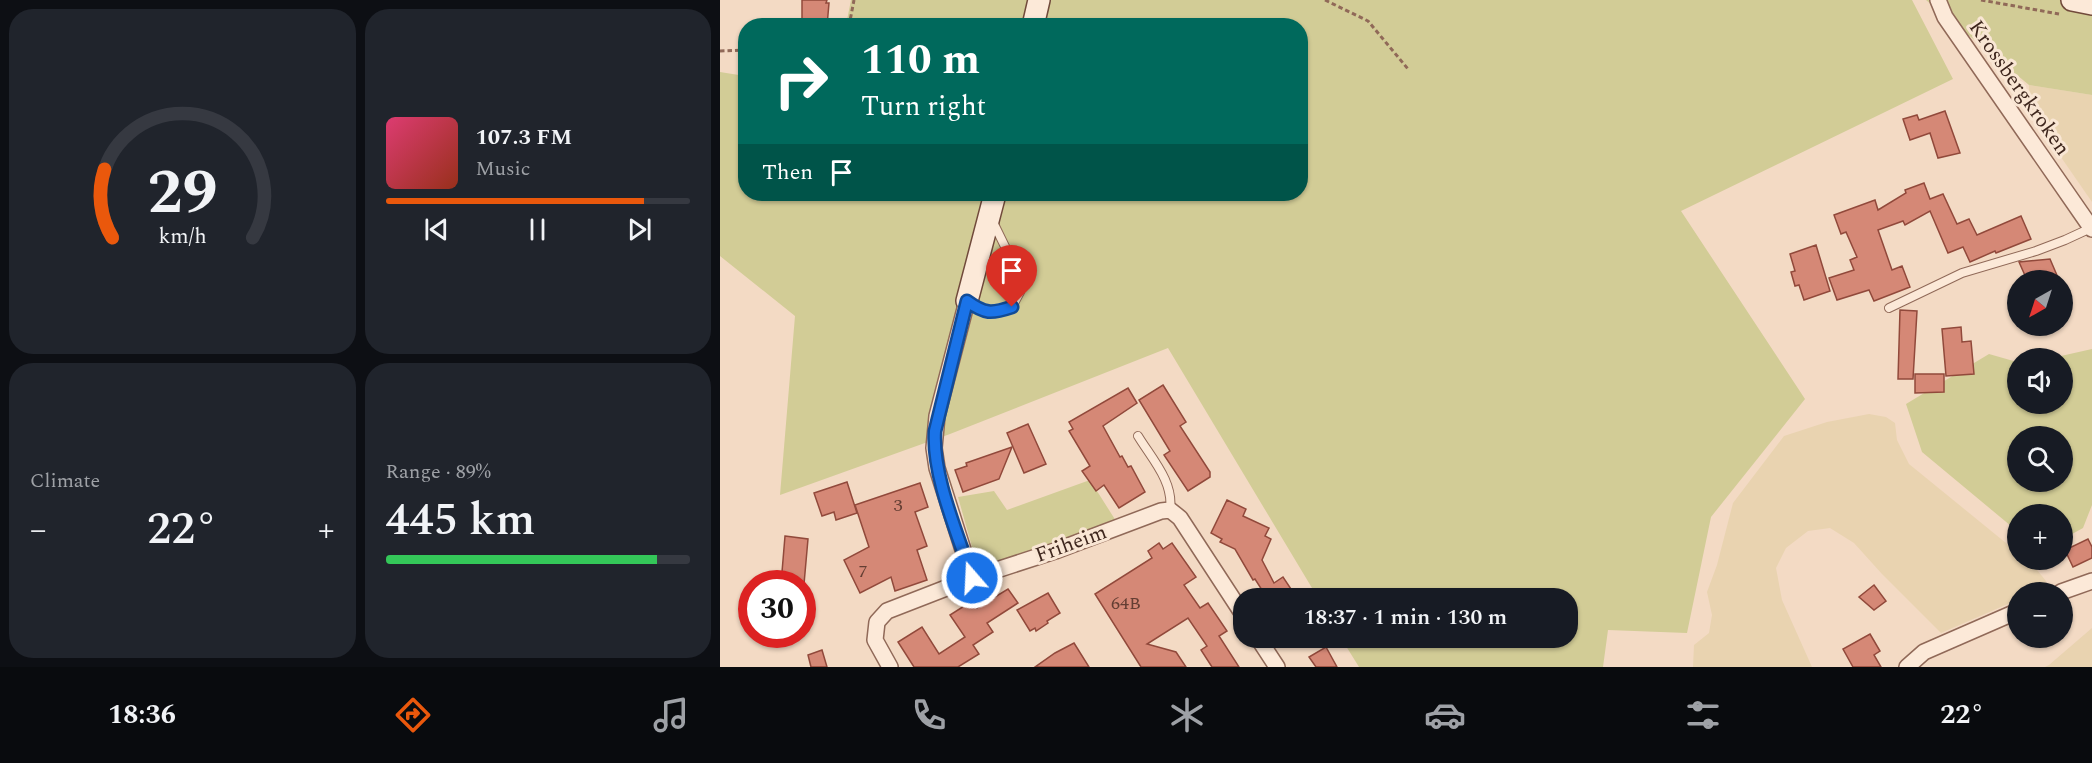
<!DOCTYPE html>
<html lang="en">
<head>
<meta charset="utf-8">
<style>
  body { margin:0; font-family:Spectral,serif; background:#20242c; color:#f1f3f6; height:100vh; display:flex; flex-direction:column; font-size:22px; white-space:nowrap }
  * { box-sizing:border-box; margin:0 }
  p { font-size:20px; color:#9ea1a6 }
  .icon { flex:none; width:33px; height:33px; fill:none; stroke:currentColor; stroke-width:2; stroke-linecap:round; stroke-linejoin:round }
  .map { position:relative; flex:1; overflow:hidden }
  .panel { display:flex; flex-direction:column; gap:9px; padding:9px; background:#0d0f14; width:720px }
  .panel>* { flex:none }
  .guide { position:absolute; left:18px; top:18px; width:570px; height:183px; border-radius:24px; box-shadow:0 2px 4px #0004; background:#00695c; color:#fff; overflow:hidden }
  .needle { width:39px; rotate:219deg }
  .fabs { position:absolute; left:1287px; top:270px; display:grid; gap:12px }
  .fabs a { display:grid; place-items:center; width:66px; height:66px; border-radius:50%; background:#171b24; box-shadow:0 2px 4px #0004; font-size:30px }
  .speed { position:absolute; left:18px; top:570px; display:flex; gap:12px; font-size:30px; font-weight:700; text-align:center }
  .speed>* { display:grid; place-content:center; width:78px; height:78px; border-radius:50%; background:#171b24; box-shadow:0 2px 4px #0004; line-height:1 }
  .speed .limit { border:9px solid #d22; background:#fff; color:#111 }
  .pin { position:absolute; display:grid; place-items:center; width:51px; height:51px; color:#fff; margin:-62px -26px; border-radius:50% 50% 50% 0; rotate:-45deg; box-shadow:0 0 6px #0007 }
  .pin .icon { rotate:45deg }
  .me { position:absolute; width:66px; margin:-33px; rotate:341deg; stroke-linejoin:round; filter:drop-shadow(0 0 4px #0008) }
  .turn { display:flex; align-items:center; gap:21px; height:126px; padding:0 24px; font-size:27px }
  .turn .icon { width:78px; height:78px; stroke-width:2.5 }
  .turn b { display:block; font-size:42px; line-height:51px }
  .then { display:flex; align-items:center; height:57px; padding:0 24px; background:#0003; gap:12px; font-size:22px }
  .big { font-size:45px; font-weight:600; line-height:1.1 }
  .panel .widget { flex:1; display:flex; flex-direction:column; justify-content:center; gap:9px; min-width:0; padding:0 21px; border-radius:24px; background:#20242c }
  .panel .dial { align-items:center; gap:0 }
  .dial svg { height:156px; overflow:visible; fill:none; stroke:#363941; stroke-width:7; stroke-linecap:round; text-anchor:middle }
  .dial text { fill:#f1f3f6; stroke:none }
  .song { display:flex; align-items:center; gap:18px }
  .cover { width:72px; height:72px; border-radius:9px; background:linear-gradient(135deg,hsl(340 70% 55%),hsl(10 70% 35%)) }
  .played { height:6px; border-radius:3px; background:linear-gradient(90deg,#ea580c 85%,#363941 85%) }
  .keys { display:flex; justify-content:space-around; direction:ltr }
  .heat { display:flex; justify-content:space-between; align-items:center; font-size:33px; direction:ltr }
  .charge { height:9px; border-radius:4px; background:linear-gradient(90deg,#34c759 89%,#363941 0) }
  .panel .tiles { flex:1; display:grid; gap:9px; grid-template-columns:repeat(2,1fr) }
  .trip { position:absolute; left:513px; top:588px; width:345px; height:60px; border-radius:24px; background:#171b24; box-shadow:0 2px 4px #0004; font-weight:600; line-height:60px; text-align:center }
  .menu { display:flex; height:96px; justify-content:space-around; align-items:center; background:#090b0e; color:#9ea1a6 }
  .menu .icon { width:42px; height:42px }
  .menu .current { color:#ea580c }
  .menu b { font-size:27px; color:#f1f3f6 }
  main { display:flex; flex:1; min-height:0 }
  .map>svg:first-child { display:block }
  .farmland { fill:#e9d3b0 }
  .green { fill:#d2cc96; fill-rule:evenodd }
  .building { fill:#d58876; stroke:#91493b; stroke-width:1.5 }
  .lines { fill:none; stroke-linecap:round; stroke-linejoin:round }
  .lane-casing { stroke:#906958; stroke-width:10 }
  .street-casing { stroke:#906958; stroke-width:18 }
  .secondary-casing { stroke:#714a3b; stroke-width:24 }
  .path { stroke:#906958; stroke-width:3; stroke-dasharray:4.5 3; stroke-linecap:butt }
  .lane { stroke:#fce9d8; stroke-width:8 }
  .street { stroke:#fce9d8; stroke-width:15 }
  .secondary { stroke:#fce9d8; stroke-width:21 }
  .route-casing { stroke:#114b97; stroke-width:15 }
  .route { stroke:#1a73e8; stroke-width:10 }
  .labels { text-anchor:middle; dominant-baseline:central; stroke-width:6; stroke-linejoin:round; paint-order:stroke }
  .number-label { font-size:18px; fill:#643e33 }
  .street-label { font-size:21px; fill:#3e261d; stroke:#f9e6d4 }
</style>
</head>
<body>
<main>
<section class="panel">
<div class="tiles">
<div class="widget dial"><svg viewBox="0 0 100 80">
<path d="M14 69A42 42 0 1 1 86 69"/>
<path d="M14 69A42 42 0 0 1 10 34" stroke="#ea580c"/>
<text x="50" y="56" font-size="32" font-weight="700">29</text>
<text x="50" y="72" font-size="11">km/h</text>
</svg></div>
<div class="widget">
<div class="song"><i class="cover"></i><div><b>107.3 FM</b><p>Music</p></div></div>
<div class="played"></div>
<div class="keys"><svg class="icon" aria-label="previous" viewBox="0 0 24 24"><path d="M18 5L8 12l10 7zM5 5v14"/></svg><svg class="icon" aria-label="pause" viewBox="0 0 24 24"><path d="M8 5v14M16 5v14"/></svg><svg class="icon" aria-label="next" viewBox="0 0 24 24"><path d="M6 5l10 7-10 7zM19 5v14"/></svg></div>
</div>
<div class="widget"><p>Climate</p>
<div class="heat"><a>−</a><b class="big">22°</b><a>+</a></div>
</div>
<div class="widget"><p>Range · 89%</p><b class="big">445 km</b><div class="charge"></div></div>
</div>
</section>
<div class="map">
<svg width="1372" height="667" viewBox="0 0 1372 667">
  <rect width="100%" height="100%" fill="#f3dac4"/>
  <g class="farmland">
    <path d="M1309 85 1372 95V202L1309 111Z"/>
    <path d="M1149 414 1166 417 1175 423 1177 440 1189 464 1297 552 1298 560H1307L1313 565 1326 581 1324 588 1314 592H1298L1297 600 1221 633 1162 574 1134 543 1110 528 1088 531 1066 548 1056 568 1062 600 1092 667H973L974 645 989 633 992 615 987 592 997 565 1013 503 1064 436 1107 422Z"/>
    <path d="M1372 628V667H1325L1329 665Z"/>
  </g>
  <g class="green">
    <path d="M131 0H1192L1233 79 961 211 1085 399 991 517 967 633 888 630 883 667H639L621 638H848V598H598L448 348 230 434 60 495 75 316 0 256V72L25 76 26 194H580V26L126 25Z"/>
    <path d="M1206 0H1372V95L1309 85Z"/>
    <path d="M1372 349V505L1363 528 1343 539 1342 514H1298L1297 531 1202 452 1186 404 1269 354 1297 362 1298 404H1342V358H1332ZM1298 436H1342V482H1298Z"/>
    <path d="M370 480 396 521 275 566 273 562 263 561 254 554 238 497 274 491 287 510Z"/>
  </g>
  <g class="building">
    <path d="M82 0H107L106 3H109L107 26H82Z"/>
    <path d="M1225 111 1240 153 1218 158 1210 133 1190 140 1183 119 1197 115 1199 120Z"/>
    <path d="M1204 183 1210 199 1223 194 1237 224 1249 219 1257 235 1301 216 1311 239 1276 253 1275 251 1250 262 1243 247 1228 253 1210 211 1185 225 1183 221 1158 230 1172 270 1182 266 1190 287 1154 301 1149 290 1117 300 1109 278 1134 270 1130 260 1137 257 1126 232 1121 234 1114 215 1155 200 1158 210 1186 193 1185 190Z"/>
    <path d="M1096 245 1110 291 1084 300 1079 285 1075 286 1071 272 1075 271 1070 254Z"/>
    <path d="M1330 259 1339 280H1307L1299 262Z"/>
    <path d="M1180 310 1197 311 1193 379H1178Z"/>
    <path d="M1241 327 1242 342 1251 341 1254 374 1226 376 1222 329Z"/>
    <path d="M1195 374H1224V392L1195 393Z"/>
    <path d="M443 385 466 422 460 426 490 472V477L468 491 444 455 450 451 419 400Z"/>
    <path d="M408 388 417 403 383 426 400 457 402 456 408 467 411 466 425 492 399 508 384 485 376 491 362 471 370 466 349 431 353 429 349 422Z"/>
    <path d="M308 424 326 464 304 473 287 433Z"/>
    <path d="M292 447 279 479 243 492 235 470 247 466 246 463Z"/>
    <path d="M127 482 137 513 116 520 114 512 102 516 94 493Z"/>
    <path d="M200 483 208 507 195 512 207 546 197 550 207 580 175 591 171 577 140 593 124 560 149 547 135 505Z"/>
    <path d="M507 500 526 509 523 516 549 528 545 536 551 539 542 560 554 583 563 577 577 598H530L542 590 535 579 533 580 515 549 500 542 502 539 491 533Z"/>
    <path d="M65 536 88 539 84 584H61Z"/>
    <path d="M1368 539 1372 547V558L1353 567 1345 550Z"/>
    <path d="M439 543 443 549 452 543 476 577 464 585 480 608 488 603 507 631 499 636 519 667H492L481 650 487 646 468 618 427 644 456 652 466 667H421L375 594 432 558 428 551Z"/>
    <path d="M1154 585 1166 601 1154 610 1139 597Z"/>
    <path d="M288 589 298 603 267 623 273 632 253 645 259 654 238 667H194L178 642 202 627 219 654 245 637 230 615 252 601 257 608Z"/>
    <path d="M328 593 340 613 327 621 328 623 316 631 315 628 310 631 297 610Z"/>
    <path d="M1150 634 1160 651 1154 655 1161 667H1133L1123 649Z"/>
    <path d="M354 643 369 667H315L335 653Z"/>
    <path d="M606 647 617 667H596L589 657Z"/>
    <path d="M102 650 107 667H91L88 655Z"/>
  </g>
  <g class="lines">
    <defs>
      <g id="lane">
        <path d="M248 302C265 314 272 313 292 307L300 292 297 271 273 222"/>
        <path d="M1169 308 1242 273 1316 251 1345 240 1371 228"/>
        <path d="M418 436C432 459 454 482 450 510"/>
      </g>
      <g id="street">
        <path d="M1218 0 1225 17 1372 229"/>
        <path d="M247 301 217 416 214 448 217 468 252 578"/>
        <path d="M1341 592 1372 581"/>
        <path d="M538 638 557 667"/>
        <path d="M170 667 155 640 157 622 167 611 252 578 335 551 441 511 450 510 460 518 524 616"/>
        <path d="M1187 667 1204 652 1298 611"/>
      </g>
      <g id="secondary">
        <path d="M1352 0 1372 4"/>
        <path d="M313 26 319 0"/>
        <path d="M247 301 275 194"/>
      </g>
    </defs>
    <use href="#lane" class="lane-casing"/>
    <use href="#street" class="street-casing"/>
    <use href="#secondary" class="secondary-casing"/>
    <g class="path">
      <path d="M605 0 648 21 688 69"/>
      <path d="M1261 0 1339 14"/>
      <path d="M129 26 134 0"/>
      <path d="M0 51 26 50"/>
    </g>
    <use href="#lane" class="lane"/>
    <use href="#street" class="street"/>
    <use href="#secondary" class="secondary"/>
  </g>
  <g class="lines">
    <defs>
      <path id="route" d="M252 578C238 534 212 476 215 431L247 301C265 314 271 314 292 307"/>
    </defs>
    <use href="#route" class="route-casing"/>
    <use href="#route" class="route"/>
  </g>
  <g class="labels">
    <g class="number-label">
      <text x="178" y="505">3</text>
      <text x="143" y="571">7</text>
      <text x="406" y="603">64B</text>
    </g>
    <g class="street-label">
      <text transform="translate(1299 88) rotate(55)">Krossbergkroken</text>
      <text transform="translate(351 544) rotate(-20)">Friheim</text>
    </g>
  </g>
</svg>
<div class="fabs">
<a><svg class="needle" viewBox="-14 -14 28 28"><path d="M0-13l5 13h-10z" fill="#e53935"/><path d="M0 13l5-13h-10z" fill="#9ea1a6"/></svg></a>
<a><svg class="icon" aria-label="sound" viewBox="0 0 24 24"><path d="M4 9h4l5-4v14l-5-4H4zM17 9q2 3 0 6"/></svg></a>
<a><svg class="icon" aria-label="search" viewBox="0 0 24 24"><circle cx="10" cy="10" r="6"/><path d="M15 15l6 6"/></svg></a>
<a>+</a>
<a>−</a>
</div>
<div class="speed"><div class="limit">30</div></div>
<div class="pin" style="left:292px;top:307px;background:#d93025"><svg class="icon" aria-label="arrive" viewBox="0 0 24 24"><path d="M6 21V4h12l-3 4 3 4H6"/></svg></div>
<svg class="me" style="left:252px;top:578px" viewBox="-20 -20 40 40"><circle r="17" fill="#1a73e8" stroke="#fff" stroke-width="3"/><path d="M0-11L8 9 0 5-8 9z" fill="#fff"/></svg>
<div class="trip">18:37 · 1 min · 130 m</div>
<div class="guide">
<div class="turn"><svg class="icon" aria-label="right" viewBox="0 0 24 24"><path d="M7 20v-9h11M14 6l5 5-5 5"/></svg><div><b>110 m</b>Turn right</div></div>
<div class="then">Then<svg class="icon" aria-label="arrive" viewBox="0 0 24 24"><path d="M6 21V4h12l-3 4 3 4H6"/></svg></div>
</div>
</div>
</main>
<nav class="menu">
<b>18:36</b>
<svg class="icon current" aria-label="directions" viewBox="0 0 24 24"><path d="M12 3l9 9-9 9-9-9zM9 14v-3h6M13 9l2 2-2 2"/></svg>
<svg class="icon" aria-label="music" viewBox="0 0 24 24"><path d="M9 18V5l10-2v13"/><circle cx="6" cy="18" r="3"/><circle cx="16" cy="16" r="3"/></svg>
<svg class="icon" aria-label="phone" viewBox="0 0 24 24"><path d="M5 4h4l2 5-3 2q2 4 5 5l2-3 5 2v4C11 20 4 13 5 4z"/></svg>
<svg class="icon" aria-label="climate" viewBox="0 0 24 24"><path d="M12 3v18M4 7l16 10M4 17L20 7"/></svg>
<svg class="icon" aria-label="car" viewBox="0 0 24 24"><path d="M5 17H2v-5l4-1 3-4h7l3 4 3 1v5h-3M9 17h6M6 11h13"/><circle cx="7" cy="17" r="2"/><circle cx="17" cy="17" r="2"/></svg>
<svg class="icon" aria-label="filters" viewBox="0 0 24 24"><path d="M4 7h16M4 17h16"/><circle cx="9" cy="7" r="2"/><circle cx="15" cy="17" r="2"/></svg>
<b>22°</b>
</nav>
</body>
</html>
